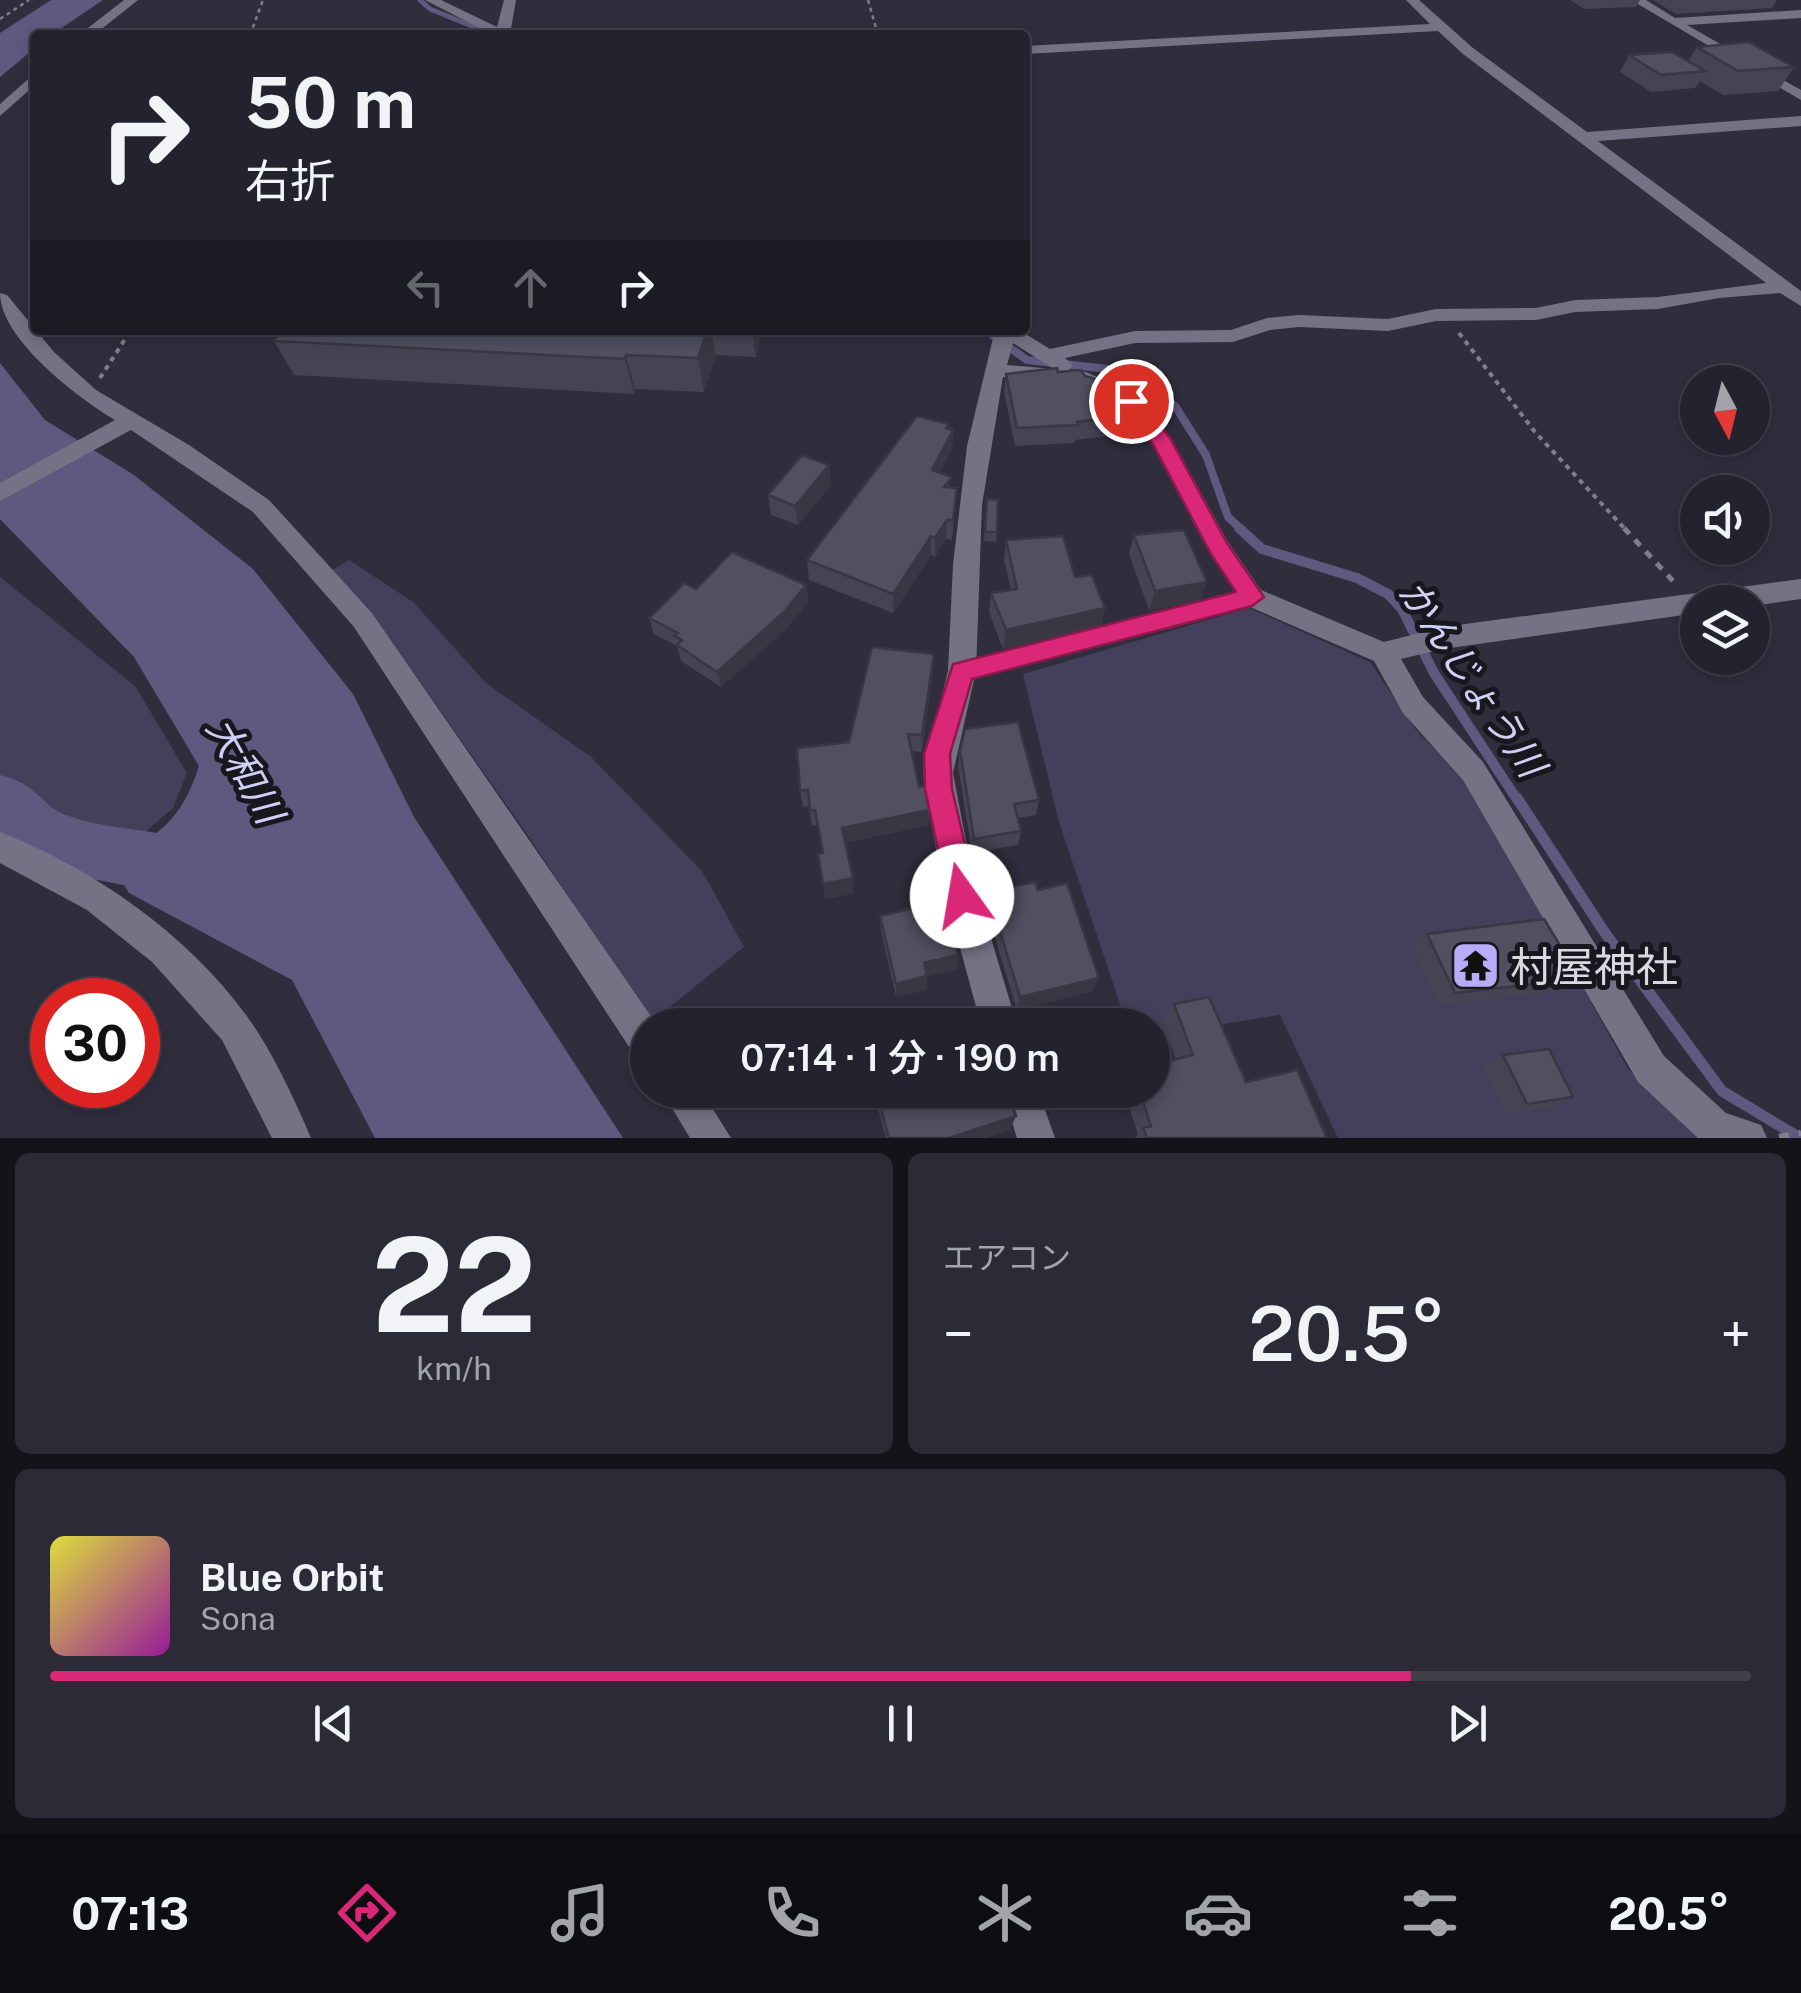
<!DOCTYPE html>
<html lang="ja">
<head>
<meta charset="utf-8">
<style>
  body { margin:0; font-family:"Public Sans","Noto Sans JP",sans-serif; background:#2c2a36; color:#f1f3f6; height:100vh; display:flex; flex-direction:column; font-size:38px; white-space:nowrap }
  * { box-sizing:border-box; margin:0 }
  p { font-size:32px; color:#a3a4aa }
  .icon { flex:none; width:55px; height:55px; fill:none; stroke:currentColor; stroke-width:2; stroke-linecap:round; stroke-linejoin:round }
  .map { position:relative; height:1138px; overflow:hidden }
  .sheet { display:flex; flex-direction:column; gap:15px; padding:15px; background:#141319; flex:1 }
  .sheet>* { flex:none }
  .banner { position:absolute; left:30px; top:30px; width:1000px; height:305px; border-radius:10px; box-shadow:0 5px 15px #0003,0 0 0 2px #413f4a; background:#24222e; color:#f1f3f6; overflow:hidden }
  .needle { width:65px; rotate:173deg }
  .buttons { position:absolute; left:1680px; top:365px; display:grid; gap:20px }
  .buttons a { display:grid; place-items:center; width:90px; height:90px; border-radius:50%; background:#24222e; box-shadow:0 5px 15px #0003,0 0 0 2px #413f4a; font-size:50px }
  .speed { position:absolute; left:30px; top:978px; display:flex; gap:20px; font-size:50px; font-weight:700; text-align:center }
  .speed>* { display:grid; place-content:center; width:130px; height:130px; border-radius:50%; background:#24222e; box-shadow:0 5px 15px #0003,0 0 0 2px #413f4a; line-height:1 }
  .speed .limit { border:15px solid #d22; background:#fff; color:#111 }
  .pin { position:absolute; display:grid; place-items:center; width:85px; height:85px; color:#fff; margin:-42px; border:5px solid #fff; border-radius:50%; box-shadow:0 2px 10px #0007 }
  .me { position:absolute; width:110px; margin:-55px; rotate:347deg; stroke-linejoin:round; filter:drop-shadow(0 0 8px #0008) }
  .turn { display:flex; align-items:center; gap:35px; height:210px; padding:0 50px; font-size:45px }
  .turn .icon { width:130px; height:130px; stroke-width:2.5 }
  .turn b { display:block; font-size:70px; line-height:85px }
  .lanes { display:flex; align-items:center; height:95px; padding:0 50px; background:#0003; justify-content:center; gap:50px; direction:ltr }
  .lanes .off { opacity:.35 }
  .big { font-size:75px; font-weight:600; line-height:1.1 }
  .sheet .widget { flex:1; display:flex; flex-direction:column; justify-content:center; gap:15px; min-width:0; padding:0 35px; border-radius:15px; background:#2c2a36 }
  .sheet .dial { align-items:center; gap:0 }
  .dial b { font-size:130px; line-height:1 }
  .song { display:flex; align-items:center; gap:30px }
  .cover { width:120px; height:120px; border-radius:15px; background:linear-gradient(135deg,hsl(60 70% 55%),hsl(300 70% 35%)) }
  .played { height:10px; border-radius:5px; background:linear-gradient(90deg,#db2777 80%,#413f4a 80%) }
  .keys { display:flex; justify-content:space-around; direction:ltr }
  .heat { display:flex; justify-content:space-between; align-items:center; font-size:55px; direction:ltr }
  .sheet .tiles { flex:1; display:grid; gap:15px; grid-template-columns:1fr 1fr }
  .widget:last-child { grid-column:span 2 }
  .trip { position:absolute; left:630px; top:1008px; width:540px; height:100px; border-radius:50px; background:#24222e; box-shadow:0 5px 15px #0003,0 0 0 2px #413f4a; font-weight:600; line-height:100px; text-align:center }
  .menu { display:flex; height:160px; justify-content:space-around; align-items:center; background:#0e0e12; color:#a3a4aa }
  .menu .icon { width:70px; height:70px }
  .menu .current { color:#db2777 }
  .menu b { font-size:45px; color:#f1f3f6 }
  .map>svg:first-child { display:block }
  .green { fill:#44405b }
  .water { fill:#5f597f }
  .lines { fill:none; stroke-linecap:round; stroke-linejoin:round }
  .stream-far3 { stroke:#5f597f; stroke-width:5 }
  .stream-far2 { stroke:#5f597f; stroke-width:8 }
  .stream-far1 { stroke:#5f597f; stroke-width:10 }
  .stream { stroke:#5f597f; stroke-width:11 }
  .river { fill:#5f597f; fill-rule:evenodd }
  .path-far3 { stroke:#817e8c; stroke-width:2.5; stroke-dasharray:4 4; stroke-linecap:butt }
  .path-far2 { stroke:#817e8c; stroke-width:4; stroke-dasharray:5 5; stroke-linecap:butt }
  .path-far1 { stroke:#817e8c; stroke-width:5; stroke-dasharray:8 8; stroke-linecap:butt }
  .path { stroke:#817e8c; stroke-width:6; stroke-dasharray:10 10; stroke-linecap:butt }
  .service { fill:#757285; fill-rule:evenodd }
  .minor { fill:#757285; fill-rule:evenodd }
  .wall { fill:#464453 }
  .shaded-wall { fill:#393743 }
  .building { fill:#514f60; stroke:#393743; stroke-width:2.5 }
  .route { fill:#db2777; stroke:#8e194d; stroke-width:2.5 }
  .labels { text-anchor:middle; dominant-baseline:central; stroke-width:10; stroke-linejoin:round; paint-order:stroke }
  .water-label { font-size:38px; font-style:italic; fill:#d3cef5; stroke:#18171e }
  .near-poi-label { font-size:42px; fill:#dad9e3; stroke:#18171e; text-anchor:start }
</style>
</head>
<body>
<div class="map">
<svg width="1801" height="1138" viewBox="0 0 1801 1138">
  <rect width="100%" height="100%" fill="#302d3d"/>
  <g class="green">
    <path d="M349 560 413 602 486 683 591 757 702 871 744 947 651 1022 531 840 369 609 332 570Z"/>
    <path d="M0 577 135 686 187 773 173 808 129 846 69 838 16 796 0 794Z"/>
    <path d="M1249 608 1370 662 1416 730 1472 787 1628 1069 1702 1138H1338L1280 1015 1153 1035 1152 1025H1127L1059 822 1023 674Z"/>
  </g>
  <g class="water">
    <path d="M51 0H103L51 35H35V48L0 77V33Z"/>
    <path d="M0 363 45 420 134 475 253 569 353 694 414 817 623 1138H375L292 980 129 893 111 864C159 833 181 822 199 766L134 657 0 519Z"/>
  </g>
  <g class="lines">
    <path class="stream-far3" d="M420 0 430 9 494 35"/>
    <path class="stream-far2" d="M985 330 1027 360 1135 372 1175 406 1206 455 1228 517 1242 530"/>
    <path class="stream-far1" d="M1239 528 1262 549 1357 578 1388 594 1402 609 1434 673 1518 801"/>
    <path class="stream" d="M1517 798 1605 933 1722 1091 1800 1138"/>
    <path class="river" d="M0 775C37 783 41 806 66 815 112 832 165 828 211 847L221 868 211 889 189 898 47 870 25 862 0 837Z"/>
    <g class="path-far3">
      <path d="M868 0 878 35"/>
      <path d="M0 19 29 0"/>
      <path d="M250 35 263 0"/>
    </g>
    <g class="path-far2">
      <path d="M1459 333 1535 432 1626 530"/>
      <path d="M100 378 131 330"/>
    </g>
    <path class="path-far1" d="M1624 528 1674 582"/>
    <path class="path" d="M1779 1137 1801 1133"/>
    <path class="service" d="M1252 592 1257 593 1258 597 1257 601 964 677 959 675 957 671 959 667 964 665Z"/>
    <g class="minor">
      <path d="M124 0H138L94 35H79Z"/>
      <path d="M425 0H441L497 27 504 0H516L510 35H493Z"/>
      <path d="M1406 0H1419L1473 48 1587 132 1801 116V126L1598 141 1801 291V306L1780 293 1719 298 1658 309 1575 312 1536 320 1436 321 1388 331 1299 327 1270 330 1233 342 1135 343 1065 358 1073 365 1069 370 1086 372 1139 396 1171 438 1228 542 1261 590 1384 642 1443 627 1801 579V599L1752 606V602H1698V613L1443 649 1401 659 1423 697 1483 762 1664 1056 1726 1113 1761 1125 1767 1138H1698L1638 1082 1463 780 1403 713 1374 661 1243 604 1210 554 1153 446 1123 406 1075 383 1003 377 982 505 976 671 953 773 973 878 1017 1025H981L941 878 923 773 948 671 953 564 967 446 995 330H1019L1050 349 1135 331 1231 330 1267 318 1299 315 1388 319 1436 309 1536 308 1575 300 1658 297 1766 283 1463 54 1438 31 1025 54V46L1430 24ZM1013 343 1054 369 1007 365Z"/>
      <path d="M1631 0H1646L1675 18 1801 10V18L1687 25 1801 90V100Z"/>
      <path d="M35 73V85L0 116V104Z"/>
      <path d="M0 293 7 295 54 352 96 390 189 445 269 500 372 613 657 1025H648V1061L635 1056 354 627 253 512 131 430 0 501V483L115 420C78 398 0 339 0 293Z"/>
      <path d="M0 832C94 869 186 933 246 1015 270 1047 295 1100 311 1138H272L222 1040 152 962 87 910 0 863Z"/>
      <path d="M661 1090H701L731 1138H690Z"/>
      <path d="M1002 1090H1038L1055 1138H1017Z"/>
    </g>
  </g>
  <g class="wall">
    <path d="M1570 0H1640L1636 7 1584 9Z"/>
    <path d="M1653 0H1777L1772 8 1676 14Z"/>
    <path d="M1697 47 1794 67 1778 91 1723 95 1700 81 1695 88 1651 92 1620 72 1629 55 1688 61Z"/>
    <path d="M283 330H763L756 357 716 355 704 392 635 389 634 394 294 375 274 341Z"/>
    <path d="M1058 372 1085 376 1126 416 1122 434 1075 440 1074 443 1015 446 1004 392 1006 374Z"/>
    <path d="M948 428 953 430 952 449 940 473 951 488H957L952 540 946 539 935 557 931 555 893 613 809 580 807 560Z"/>
    <path d="M829 465 831 485 798 525 771 515 768 495Z"/>
    <path d="M987 499 997 532 996 542 984 541Z"/>
    <path d="M1134 535 1200 601 1149 610 1129 554Z"/>
    <path d="M1006 540 1075 577 1105 608 1101 626 1003 649 989 612 991 593 1011 590 1004 560Z"/>
    <path d="M806 585 808 602 786 629 721 687 681 661 677 646 654 634 649 618 696 589Z"/>
    <path d="M933 671 922 752 911 751 919 787 929 810 928 825 845 843 854 893 825 899 818 854 822 853 817 825 812 826 809 806 803 807 800 791 849 742Z"/>
    <path d="M960 750 1039 800 1036 815 1018 818 1021 831 1018 845 972 853 958 766Z"/>
    <path d="M1038 890 1093 991 1017 1010 986 908 988 892Z"/>
    <path d="M880 916 958 955 957 969 927 976V989L896 997 881 931Z"/>
    <path d="M1427 934 1580 979 1561 991 1439 1005 1412 947Z"/>
    <path d="M1174 1004 1246 1082 1327 1138H1135L1138 1134 1123 1090H1152L1176 1060 1162 1022Z"/>
    <path d="M1503 1055 1573 1097 1551 1108 1506 1114 1483 1066Z"/>
    <path d="M873 1090H1008L1010 1130 985 1138H886Z"/>
    <path d="M1041 1090H1091L1085 1101 1050 1111Z"/>
  </g>
  <g class="shaded-wall">
    <path d="M707 330H711L716 355 704 392 698 358Z"/>
    <path d="M752 330H763L756 357Z"/>
    <path d="M626 355 635 389 634 394 625 359Z"/>
    <path d="M949 424 948 440 953 430 952 449 932 489V470Z"/>
    <path d="M829 465 831 485 798 525 795 506Z"/>
    <path d="M947 520 946 539 935 557V538Z"/>
    <path d="M931 536V555L893 613V594Z"/>
    <path d="M1207 582 1200 601 1149 610 1155 591Z"/>
    <path d="M806 585 808 602 786 629 721 687 717 672Z"/>
    <path d="M1105 608 1101 626 1003 649 1006 630Z"/>
    <path d="M934 654 933 671 922 752V735Z"/>
    <path d="M929 810 928 825 844 843 842 828Z"/>
    <path d="M853 878 854 893 825 899 823 884Z"/>
    <path d="M958 955 957 969 927 976V989L896 997V984L924 963Z"/>
    <path d="M1099 978 1093 991 1017 1010 1020 997Z"/>
    <path d="M1080 1090H1091L1085 1101 1050 1111 1057 1097Z"/>
    <path d="M1016 1116 1010 1130 985 1138H949Z"/>
  </g>
  <g class="building">
    <path d="M1749 42 1794 67 1738 71 1697 47Z"/>
    <path d="M1672 52 1705 71 1661 75 1629 55Z"/>
    <path d="M283 330H707L698 358 626 355 625 359 274 341Z"/>
    <path d="M1057 368 1058 372 1081 370 1085 376 1109 383 1126 416 1077 422 1078 425 1017 428 1006 374Z"/>
    <path d="M917 416 949 424 946 428 953 430 932 470 952 477 944 487 957 488 953 520H947L935 538 931 536 893 594 807 560Z"/>
    <path d="M802 455 829 465 795 506 768 495Z"/>
    <path d="M987 499 998 500 997 532H985Z"/>
    <path d="M1184 530 1207 582 1155 591 1134 535Z"/>
    <path d="M1063 536 1075 577 1092 575 1105 608 1006 630 991 593 1017 589 1006 540Z"/>
    <path d="M732 552 806 585 784 612 717 672 677 645 682 640 674 636 678 633 649 618 684 583 696 589Z"/>
    <path d="M872 647 934 654 922 735 908 734 919 787 925 786 929 810 842 828 853 878 823 884 818 854 823 853 815 810H810L808 790 800 791 797 748 849 742Z"/>
    <path d="M1018 722 1039 800 1014 804 1021 831 974 839 960 750 965 729Z"/>
    <path d="M1035 882 1038 890 1067 883 1099 978 1020 997 988 892Z"/>
    <path d="M943 901 958 955 924 963 927 976 896 984 880 916Z"/>
    <path d="M1544 919 1580 979 1455 993 1427 934Z"/>
    <path d="M1209 997 1246 1082 1297 1070 1327 1138H1147L1143 1128 1151 1126 1139 1090H1152V1065L1193 1055 1174 1004Z"/>
    <path d="M1549 1049 1573 1097 1527 1104 1503 1055Z"/>
    <path d="M876 1090H1007L1016 1116 949 1138H889Z"/>
    <path d="M1054 1090H1080L1057 1097Z"/>
  </g>
  <path class="route" d="M1131 395 1138 397 1170 438 1227 543 1264 597 1252 606 972 679 950 754 952 789 977 896 973 906 962 910 952 906 948 896 925 789 924 754 953 664 1236 592 1211 554 1154 446 1122 401Z"/>
  <defs>
    <symbol id="temple-square" viewBox="-11 -11 22 22"><rect x="-9" y="-9" width="18" height="18" rx="4" fill="#b8abf7" stroke="#18171e"/><path d="M0-6L5-2H3V0L6.5 2.5H4V6H1.5V3h-3V6H-4V2.5H-6.5L-3 0V-2H-5Z" fill="#111"/></symbol>
  </defs>
  <g fill-rule="evenodd">
    <use href="#temple-square" x="1448" y="938" width="55" height="55"/>
  </g>
  <g class="labels">
    <g class="water-label">
      <text transform="translate(1472 678) rotate(56)">かんじょう川</text>
      <text transform="translate(245 770) rotate(61)">大和川</text>
    </g>
    <g class="near-poi-label">
      <text x="1510" y="966">村屋神社</text>
    </g>
  </g>
</svg>
<div class="buttons">
<a><svg class="needle" viewBox="-14 -14 28 28"><path d="M0-13l5 13h-10z" fill="#e53935"/><path d="M0 13l5-13h-10z" fill="#a3a4aa"/></svg></a>
<a><svg class="icon" aria-label="sound" viewBox="0 0 24 24"><path d="M4 9h4l5-4v14l-5-4H4zM17 9q2 3 0 6"/></svg></a>
<a><svg class="icon" aria-label="layers" viewBox="0 0 24 24"><path d="M12 4l9 5-9 5-9-5zM3 14l9 5 9-5"/></svg></a>
</div>
<div class="speed"><div class="limit">30</div></div>
<div class="pin" style="left:1131px;top:401px;background:#d93025"><svg class="icon" aria-label="arrive" viewBox="0 0 24 24"><path d="M6 21V4h12l-3 4 3 4H6"/></svg></div>
<svg class="me" style="left:962px;top:896px" viewBox="-20 -20 40 40"><circle r="19" fill="#fff"/><path d="M0-13L10 11 0 6-10 11z" fill="#db2777"/></svg>
<div class="trip">07:14 · 1 分 · 190 m</div>
<div class="banner">
<div class="turn"><svg class="icon" aria-label="right" viewBox="0 0 24 24"><path d="M7 20v-9h11M14 6l5 5-5 5"/></svg><div><b>50 m</b>右折</div></div>
<div class="lanes"><svg class="icon off" aria-label="left" viewBox="0 0 24 24"><path d="M17 20v-9H6M10 6l-5 5 5 5"/></svg><svg class="icon off" aria-label="ahead" viewBox="0 0 24 24"><path d="M12 20V5M6 11l6-6 6 6"/></svg><svg class="icon" aria-label="right" viewBox="0 0 24 24"><path d="M7 20v-9h11M14 6l5 5-5 5"/></svg></div>
</div>
</div>
<section class="sheet">
<div class="tiles">
<div class="widget dial"><b>22</b><p>km/h</p></div>
<div class="widget"><p>エアコン</p>
<div class="heat"><a>−</a><b class="big">20.5°</b><a>+</a></div>
</div>
<div class="widget">
<div class="song"><i class="cover"></i><div><b>Blue Orbit</b><p>Sona</p></div></div>
<div class="played"></div>
<div class="keys"><svg class="icon" aria-label="previous" viewBox="0 0 24 24"><path d="M18 5L8 12l10 7zM5 5v14"/></svg><svg class="icon" aria-label="pause" viewBox="0 0 24 24"><path d="M8 5v14M16 5v14"/></svg><svg class="icon" aria-label="next" viewBox="0 0 24 24"><path d="M6 5l10 7-10 7zM19 5v14"/></svg></div>
</div>
</div>
</section>
<nav class="menu">
<b>07:13</b>
<svg class="icon current" aria-label="directions" viewBox="0 0 24 24"><path d="M12 3l9 9-9 9-9-9zM9 14v-3h6M13 9l2 2-2 2"/></svg>
<svg class="icon" aria-label="music" viewBox="0 0 24 24"><path d="M9 18V5l10-2v13"/><circle cx="6" cy="18" r="3"/><circle cx="16" cy="16" r="3"/></svg>
<svg class="icon" aria-label="phone" viewBox="0 0 24 24"><path d="M5 4h4l2 5-3 2q2 4 5 5l2-3 5 2v4C11 20 4 13 5 4z"/></svg>
<svg class="icon" aria-label="climate" viewBox="0 0 24 24"><path d="M12 3v18M4 7l16 10M4 17L20 7"/></svg>
<svg class="icon" aria-label="car" viewBox="0 0 24 24"><path d="M5 17H2v-5l4-1 3-4h7l3 4 3 1v5h-3M9 17h6M6 11h13"/><circle cx="7" cy="17" r="2"/><circle cx="17" cy="17" r="2"/></svg>
<svg class="icon" aria-label="filters" viewBox="0 0 24 24"><path d="M4 7h16M4 17h16"/><circle cx="9" cy="7" r="2"/><circle cx="15" cy="17" r="2"/></svg>
<b>20.5°</b>
</nav>
</body>
</html>
